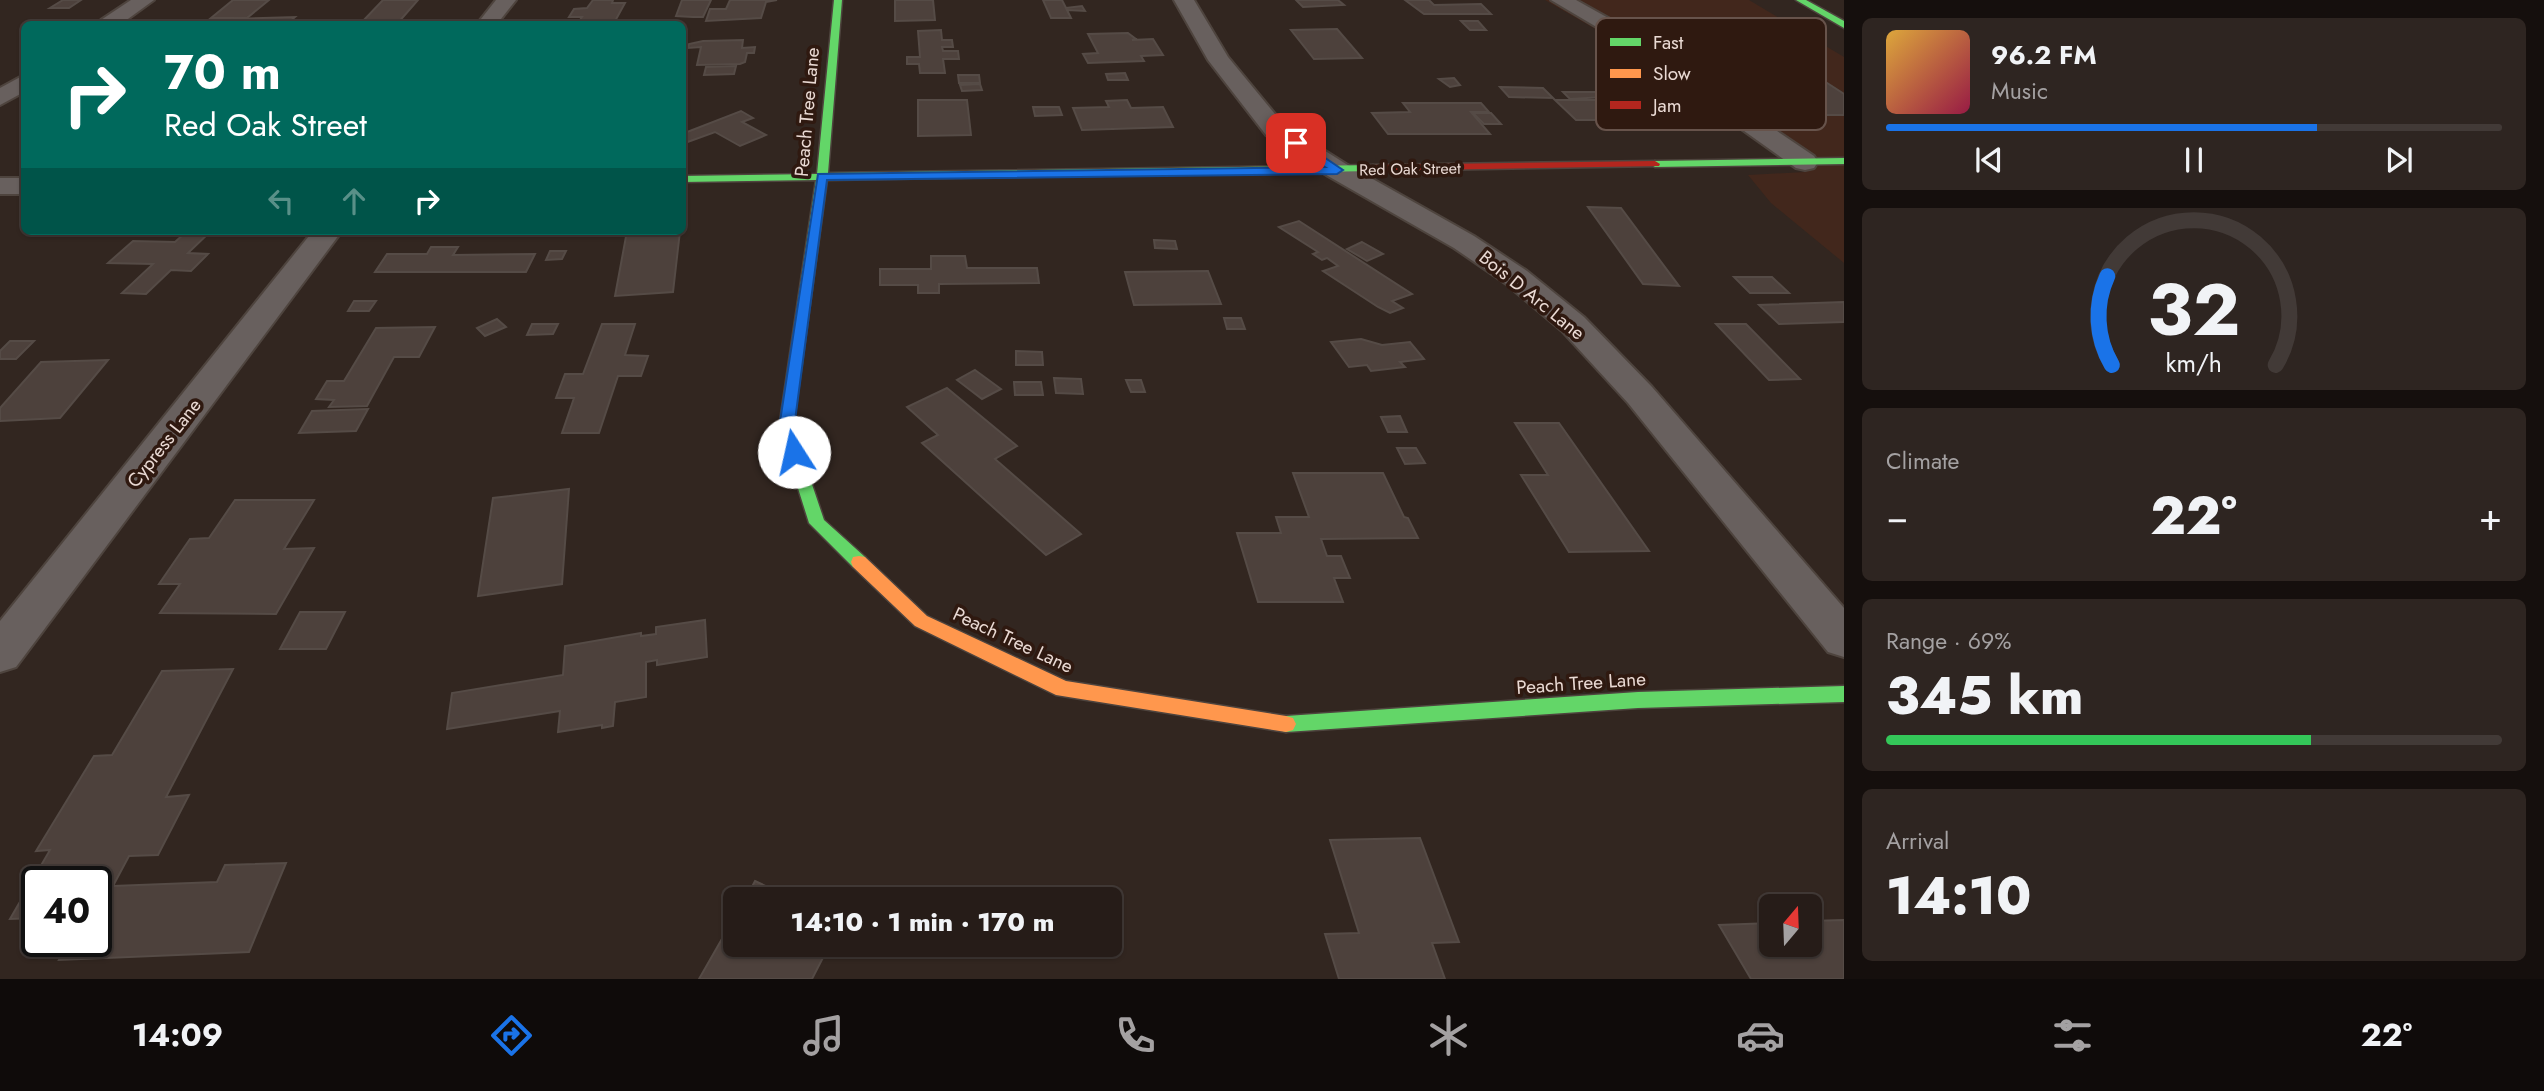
<!DOCTYPE html>
<html lang="en">
<head>
<meta charset="utf-8">
<style>
  body { margin:0; font-family:Jost,sans-serif; background:#2e2521; color:#f1f3f6; height:100vh; display:flex; flex-direction:column; font-size:26px; white-space:nowrap }
  * { box-sizing:border-box; margin:0 }
  p { font-size:23px; color:#a4a1a2 }
  .icon { flex:none; width:38px; height:38px; fill:none; stroke:currentColor; stroke-width:2; stroke-linecap:round; stroke-linejoin:round }
  .map { position:relative; flex:1; overflow:hidden }
  .panel { display:flex; flex-direction:column; gap:18px; padding:18px; background:#150f0d; width:700px }
  .panel>* { flex:none }
  .banner { position:absolute; left:21px; top:21px; width:665px; height:214px; border-radius:10px; box-shadow:0 2px 5px #0004,0 0 0 2px #423a37; background:#00695c; color:#fff; overflow:hidden }
  .needle { width:46px; rotate:19deg }
  .buttons { position:absolute; left:1759px; top:894px; display:grid; gap:14px }
  .buttons a { display:grid; place-items:center; width:63px; height:63px; border-radius:10px; background:#261c18; box-shadow:0 2px 5px #0004,0 0 0 2px #423a37; font-size:35px }
  .speed { position:absolute; left:21px; top:866px; display:flex; gap:14px; font-size:35px; font-weight:700; text-align:center }
  .speed>* { display:grid; place-content:center; width:91px; height:91px; border-radius:50%; background:#261c18; box-shadow:0 2px 5px #0004,0 0 0 2px #423a37; line-height:1 }
  .speed .limit { border:4px solid #111; border-radius:10px; background:#fff; color:#111 }
  .pin { position:absolute; display:grid; place-items:center; width:60px; height:60px; color:#fff; margin:-30px; border-radius:14px; box-shadow:0 4px 10px #0006 }
  .me { position:absolute; width:77px; margin:-38px; rotate:350deg; stroke-linejoin:round; filter:drop-shadow(0 0 5px #0008) }
  .turn { display:flex; align-items:center; gap:24px; height:147px; padding:0 28px; font-size:32px }
  .turn .icon { width:91px; height:91px; stroke-width:2.5 }
  .turn b { display:block; font-size:49px; line-height:60px }
  .lanes { display:flex; align-items:center; height:66px; padding:0 28px; background:#0003; justify-content:center; gap:35px; direction:ltr }
  .lanes .off { opacity:.35 }
  .big { font-size:52px; font-weight:800; line-height:1.1 }
  .panel .widget { flex:1; display:flex; flex-direction:column; justify-content:center; gap:10px; min-width:0; padding:0 24px; border-radius:10px; background:#2e2521 }
  .panel .dial { align-items:center; gap:0 }
  .dial svg { height:182px; overflow:visible; fill:none; stroke:#423a37; stroke-width:7; stroke-linecap:round; text-anchor:middle }
  .dial text { fill:#f1f3f6; stroke:none }
  .song { display:flex; align-items:center; gap:21px }
  .cover { width:84px; height:84px; border-radius:10px; background:linear-gradient(135deg,hsl(40 70% 55%),hsl(340 70% 35%)) }
  .played { height:7px; border-radius:4px; background:linear-gradient(90deg,#1a73e8 70%,#423a37 70%) }
  .keys { display:flex; justify-content:space-around; direction:ltr }
  .heat { display:flex; justify-content:space-between; align-items:center; font-size:38px; direction:ltr }
  .charge { height:10px; border-radius:5px; background:linear-gradient(90deg,#34c759 69%,#423a37 0) }
  .trip { position:absolute; left:723px; top:887px; width:399px; height:70px; border-radius:10px; background:#261c18; box-shadow:0 2px 5px #0004,0 0 0 2px #423a37; font-weight:800; line-height:70px; text-align:center }
  .dock { display:flex; height:112px; justify-content:space-around; align-items:center; background:#0f0b0a; color:#a4a1a2 }
  .dock .icon { width:49px; height:49px }
  .dock .on { color:#1a73e8 }
  .dock b { font-size:32px; color:#f1f3f6 }
  main { display:flex; flex:1; min-height:0 }
  .map>svg:first-child { display:block }
  .built { fill:#42271c }
  .building { fill:#4d413c; stroke:#554b46; stroke-width:2 }
  .lines { fill:none; stroke-linecap:round; stroke-linejoin:round }
  .street-casing { stroke:#4e443e; stroke-width:4 }
  .fast-casing { stroke:#4e443e; stroke-width:3 }
  .slow-casing { stroke:#4e443e; stroke-width:3 }
  .jam-casing { stroke:#4e443e; stroke-width:3 }
  .street { fill:#68605e; fill-rule:evenodd }
  .fast { fill:#63d668; fill-rule:evenodd }
  .slow { fill:#ff974d; fill-rule:evenodd }
  .jam { fill:#b3261e; fill-rule:evenodd }
  .route { fill:#1a73e8; stroke:#114b97; stroke-width:2 }
  .labels { text-anchor:middle; dominant-baseline:central; stroke-width:7; stroke-linejoin:round; paint-order:stroke }
  .far-street-label { font-size:16px; fill:#eadad4; stroke:#2f1910 }
  .street-label { font-size:19px; fill:#eadad4; stroke:#2f1910 }
  .key { fill:#2f1910; stroke:#67534b; stroke-width:2 }
  .key-label { font-size:19px; fill:#eadad4 }
</style>
</head>
<body>
<main>
<div class="map">
<svg width="1844" height="979" viewBox="0 0 1844 979">
  <rect width="100%" height="100%" fill="#322620"/>
  <path class="built" d="M1545 0H1749L1844 57V263L1771 203 1748 175 1805 172 1597 30Z"/>
  <g class="building">
    <path d="M63 0H81L69 8H50Z"/>
    <path d="M233 0H269L247 18H211Z"/>
    <path d="M383 0H418L397 24H360Z"/>
    <path d="M593 0H613L612 3H625L614 23H578L582 17H569L574 9 587 8Z"/>
    <path d="M682 0H711L703 17H693L676 16Z"/>
    <path d="M730 0H777L766 2 761 18 706 21 710 9H726Z"/>
    <path d="M895 0H933L935 20 895 21Z"/>
    <path d="M1043 0H1062L1066 8 1082 6 1085 11 1067 10 1071 18H1051Z"/>
    <path d="M1296 0H1338L1344 5 1303 7Z"/>
    <path d="M1405 0H1429L1434 5 1481 4 1491 14H1424Z"/>
    <path d="M295 17 287 24H226L233 19Z"/>
    <path d="M1461 21H1478L1486 30H1470Z"/>
    <path d="M1337 29 1362 58 1314 59 1291 30Z"/>
    <path d="M941 30 942 40H952L953 47H942L943 51H958L959 59H943L945 73H920L919 64H907V57H920L918 31Z"/>
    <path d="M1128 33 1136 39 1132 40 1153 39 1163 55 1141 56 1144 61 1088 63 1083 54 1098 53 1088 34Z"/>
    <path d="M743 40 742 48 755 47 754 53H747L745 62 740 64 697 65 701 47 688 48 689 44 703 41Z"/>
    <path d="M736 66 734 74 704 75 706 67Z"/>
    <path d="M1804 68 1844 94V115H1818L1750 69Z"/>
    <path d="M1125 73 1128 80H1108L1106 74Z"/>
    <path d="M958 75H979L980 83H959Z"/>
    <path d="M1454 78 1460 85 1450 87 1439 79Z"/>
    <path d="M980 84 982 90 962 91 960 85Z"/>
    <path d="M1500 87 1543 88 1553 98 1509 97Z"/>
    <path d="M1563 92H1601L1606 97 1570 99Z"/>
    <path d="M918 100H967L971 135 918 136Z"/>
    <path d="M1127 100 1131 108 1163 107 1173 127 1082 130 1073 108 1109 107 1106 101Z"/>
    <path d="M1555 100H1657L1680 119H1648L1660 129H1619L1608 120H1576Z"/>
    <path d="M1403 103H1481L1489 112H1471L1490 134H1388L1372 113 1410 112Z"/>
    <path d="M1033 107H1059L1062 115 1035 116Z"/>
    <path d="M741 111 753 118 742 122 766 135 740 146 715 132 682 144V134Z"/>
    <path d="M1473 113H1491L1501 124H1484Z"/>
    <path d="M1588 207 1621 208 1679 286 1643 284Z"/>
    <path d="M1299 221 1412 294 1392 301 1403 308 1390 313 1378 307 1323 271 1338 266 1327 258 1322 260 1313 254 1318 252 1279 227Z"/>
    <path d="M627 231H680L673 292 615 296Z"/>
    <path d="M186 232 209 233 188 253 208 254 191 271 171 270 146 294 122 293 153 264 108 263 133 241 175 242Z"/>
    <path d="M1154 240 1175 241 1177 249 1155 248Z"/>
    <path d="M1362 242 1383 254 1367 261 1347 249Z"/>
    <path d="M431 247H458L453 255 535 254 526 272H375L387 254H427Z"/>
    <path d="M550 251H566L562 259 546 260Z"/>
    <path d="M931 256H965L967 268H1037L1039 283 939 284V293H918V285H880V269H931Z"/>
    <path d="M1208 271 1221 304 1134 305 1125 272Z"/>
    <path d="M1734 277H1772L1789 293H1750Z"/>
    <path d="M354 301H376L369 311H348Z"/>
    <path d="M1844 302V322L1779 324 1759 305Z"/>
    <path d="M1224 318H1241L1245 329H1227Z"/>
    <path d="M497 319 506 327 485 336 477 328Z"/>
    <path d="M532 324H558L553 334 527 335Z"/>
    <path d="M602 324H635L625 355 648 356 641 376H618L599 433H562L574 398H556L565 374H583Z"/>
    <path d="M1716 324H1746L1800 379 1769 380Z"/>
    <path d="M435 327 419 357H394L367 406 329 407 334 400 316 399 327 381H344L376 328Z"/>
    <path d="M1361 339 1382 345 1410 342 1424 359 1400 362 1405 367 1371 371 1367 365 1349 367 1331 342Z"/>
    <path d="M10 341H34L16 359H0V351Z"/>
    <path d="M1016 351 1042 352 1043 365H1016Z"/>
    <path d="M108 360 60 418 0 421V408L41 362Z"/>
    <path d="M975 370 1001 389 982 399 957 380Z"/>
    <path d="M1054 378 1081 379 1083 394 1056 393Z"/>
    <path d="M1126 380H1141L1145 392H1131Z"/>
    <path d="M1014 382H1041L1043 395H1015Z"/>
    <path d="M947 388 1017 446 995 459 1081 534 1046 555 922 443 938 435 907 407Z"/>
    <path d="M368 409 356 431 299 433 312 411Z"/>
    <path d="M1400 416 1407 432H1388L1381 417Z"/>
    <path d="M1515 423H1559L1649 551 1569 552 1521 475H1548Z"/>
    <path d="M1397 448H1416L1425 463 1405 464Z"/>
    <path d="M1293 473H1383L1404 517 1408 518 1418 538 1321 539 1327 556H1341L1350 578H1334L1343 602H1258L1237 533H1281L1276 517H1309Z"/>
    <path d="M569 489 562 584 478 596 493 498Z"/>
    <path d="M235 500H314L284 549 314 548 276 614 160 613 180 584H159L190 539 209 538Z"/>
    <path d="M300 612H345L326 649H280Z"/>
    <path d="M705 620 707 657 657 665V660L646 662V697L615 702 613 726 602 728V725L558 732 560 711 447 729 452 693 563 675 565 646 641 633V636L656 634V627Z"/>
    <path d="M233 669 166 797 189 795 158 855 129 856 113 886 217 882 225 865 286 863 249 952 59 960 70 942H96V882H37V918L10 919 50 850 36 851 94 756 112 755 162 671Z"/>
    <path d="M1420 838 1459 942 1432 943 1445 979H1339L1325 934 1359 933 1330 840Z"/>
    <path d="M755 881 796 900H745Z"/>
    <path d="M735 916V945L829 946 812 979H699Z"/>
    <path d="M1844 920V979H1751L1719 925 1771 923V945H1810V921Z"/>
  </g>
  <g class="lines">
    <defs>
      <g id="street">
        <path d="M131 0H154L121 24H98L101 20Z"/>
        <path d="M496 0H516L497 24H477Z"/>
        <path d="M1174 0H1194L1228 57 1284 125 1346 164 1474 236 1527 271 1584 317 1652 387 1844 608V657L1828 652 1628 403 1562 331 1505 283 1454 248 1328 176 1266 135 1208 60Z"/>
        <path d="M1551 0H1576L1619 24 1814 156 1818 162 1814 168 1805 170 1796 168 1605 32Z"/>
        <path d="M24 75V92L0 105V88Z"/>
        <rect x="0" y="178" width="24" height="16"/>
        <path d="M313 231H342L16 667 0 672V621Z"/>
      </g>
      <g id="fast">
        <path d="M834 0H842L828 173 1373 165 1378 168 1373 171 827 180 793 428 824 520 865 557 867 562 865 567H853L809 523 779 428 816 180 682 182V176L817 174Z"/>
        <path d="M1796 0H1806L1844 21V28Z"/>
        <path d="M1844 158V164L1655 167 1650 164 1655 161Z"/>
        <path d="M1844 686V702L1638 708 1286 732 1279 730 1276 724 1279 718 1286 716 1638 692Z"/>
      </g>
      <path id="slow" d="M859 556 865 557 927 616 1066 681 1286 716 1293 718 1296 724 1293 730 1286 732 1056 695 915 626 853 567 851 562 853 557Z"/>
      <path id="jam" d="M1655 161 1660 164 1659 166 1373 171 1368 168 1373 165Z"/>
    </defs>
    <use href="#street" class="street-casing"/>
    <use href="#fast" class="fast-casing"/>
    <use href="#slow" class="slow-casing"/>
    <use href="#jam" class="jam-casing"/>
    <use href="#street" class="street"/>
    <use href="#fast" class="fast"/>
    <use href="#slow" class="slow"/>
    <use href="#jam" class="jam"/>
  </g>
  <path class="route" d="M1292 141H1300L1343 170 1337 174 827 180 794 428 802 452 794 457 789 456 779 428 818 174 1325 167 1292 146Z"/>
  <g class="labels">
    <g class="far-street-label">
      <text transform="translate(1410 169) rotate(-1)">Red Oak Street</text>
    </g>
    <g class="street-label">
      <text transform="translate(807 112) rotate(-85)">Peach Tree Lane</text>
      <text transform="translate(1532 295) rotate(39)">Bois D Arc Lane</text>
      <text transform="translate(164 443) rotate(-52)">Cypress Lane</text>
      <text transform="translate(1013 640) rotate(25)">Peach Tree Lane</text>
      <text transform="translate(1581 683) rotate(-4)">Peach Tree Lane</text>
    </g>
  </g>
  <rect x="1596" y="18" width="230" height="112" rx="10" class="key"/>
  <rect x="1610" y="38" width="31" height="8" fill="#63d668"/>
  <rect x="1610" y="69" width="31" height="9" fill="#ff974d"/>
  <rect x="1610" y="101" width="31" height="8" fill="#b3261e"/>
  <g class="key-label">
    <text x="1653" y="49">Fast</text>
    <text x="1653" y="80">Slow</text>
    <text x="1653" y="112">Jam</text>
  </g>
</svg>
<div class="buttons">
<a><svg class="needle" viewBox="-14 -14 28 28"><path d="M0-13l5 13h-10z" fill="#e53935"/><path d="M0 13l5-13h-10z" fill="#a4a1a2"/></svg></a>
</div>
<div class="speed"><div class="limit">40</div></div>
<div class="pin" style="left:1296px;top:143px;background:#d93025"><svg class="icon" aria-label="arrive" viewBox="0 0 24 24"><path d="M6 21V4h12l-3 4 3 4H6"/></svg></div>
<svg class="me" style="left:794px;top:452px" viewBox="-20 -20 40 40"><circle r="19" fill="#fff"/><path d="M0-13L10 11 0 6-10 11z" fill="#1a73e8"/></svg>
<div class="trip">14:10 · 1 min · 170 m</div>
<div class="banner">
<div class="turn"><svg class="icon" aria-label="right" viewBox="0 0 24 24"><path d="M7 20v-9h11M14 6l5 5-5 5"/></svg><div><b>70 m</b>Red Oak Street</div></div>
<div class="lanes"><svg class="icon off" aria-label="left" viewBox="0 0 24 24"><path d="M17 20v-9H6M10 6l-5 5 5 5"/></svg><svg class="icon off" aria-label="ahead" viewBox="0 0 24 24"><path d="M12 20V5M6 11l6-6 6 6"/></svg><svg class="icon" aria-label="right" viewBox="0 0 24 24"><path d="M7 20v-9h11M14 6l5 5-5 5"/></svg></div>
</div>
</div>
<section class="panel">
<div class="widget">
<div class="song"><i class="cover"></i><div><b>96.2 FM</b><p>Music</p></div></div>
<div class="played"></div>
<div class="keys"><svg class="icon" aria-label="previous" viewBox="0 0 24 24"><path d="M18 5L8 12l10 7zM5 5v14"/></svg><svg class="icon" aria-label="pause" viewBox="0 0 24 24"><path d="M8 5v14M16 5v14"/></svg><svg class="icon" aria-label="next" viewBox="0 0 24 24"><path d="M6 5l10 7-10 7zM19 5v14"/></svg></div>
</div>
<div class="widget dial"><svg viewBox="0 0 100 80">
<path d="M14 69A42 42 0 1 1 86 69"/>
<path d="M14 69A42 42 0 0 1 12 30" stroke="#1a73e8"/>
<text x="50" y="56" font-size="32" font-weight="700">32</text>
<text x="50" y="72" font-size="11">km/h</text>
</svg></div>
<div class="widget"><p>Climate</p>
<div class="heat"><a>−</a><b class="big">22°</b><a>+</a></div>
</div>
<div class="widget"><p>Range · 69%</p><b class="big">345 km</b><div class="charge"></div></div>
<div class="widget"><p>Arrival</p><b class="big">14:10</b></div>
</section>
</main>
<nav class="dock">
<b>14:09</b>
<svg class="icon on" aria-label="directions" viewBox="0 0 24 24"><path d="M12 3l9 9-9 9-9-9zM9 14v-3h6M13 9l2 2-2 2"/></svg>
<svg class="icon" aria-label="music" viewBox="0 0 24 24"><path d="M9 18V5l10-2v13"/><circle cx="6" cy="18" r="3"/><circle cx="16" cy="16" r="3"/></svg>
<svg class="icon" aria-label="phone" viewBox="0 0 24 24"><path d="M5 4h4l2 5-3 2q2 4 5 5l2-3 5 2v4C11 20 4 13 5 4z"/></svg>
<svg class="icon" aria-label="climate" viewBox="0 0 24 24"><path d="M12 3v18M4 7l16 10M4 17L20 7"/></svg>
<svg class="icon" aria-label="car" viewBox="0 0 24 24"><path d="M5 17H2v-5l4-1 3-4h7l3 4 3 1v5h-3M9 17h6M6 11h13"/><circle cx="7" cy="17" r="2"/><circle cx="17" cy="17" r="2"/></svg>
<svg class="icon" aria-label="filters" viewBox="0 0 24 24"><path d="M4 7h16M4 17h16"/><circle cx="9" cy="7" r="2"/><circle cx="15" cy="17" r="2"/></svg>
<b>22°</b>
</nav>
</body>
</html>
